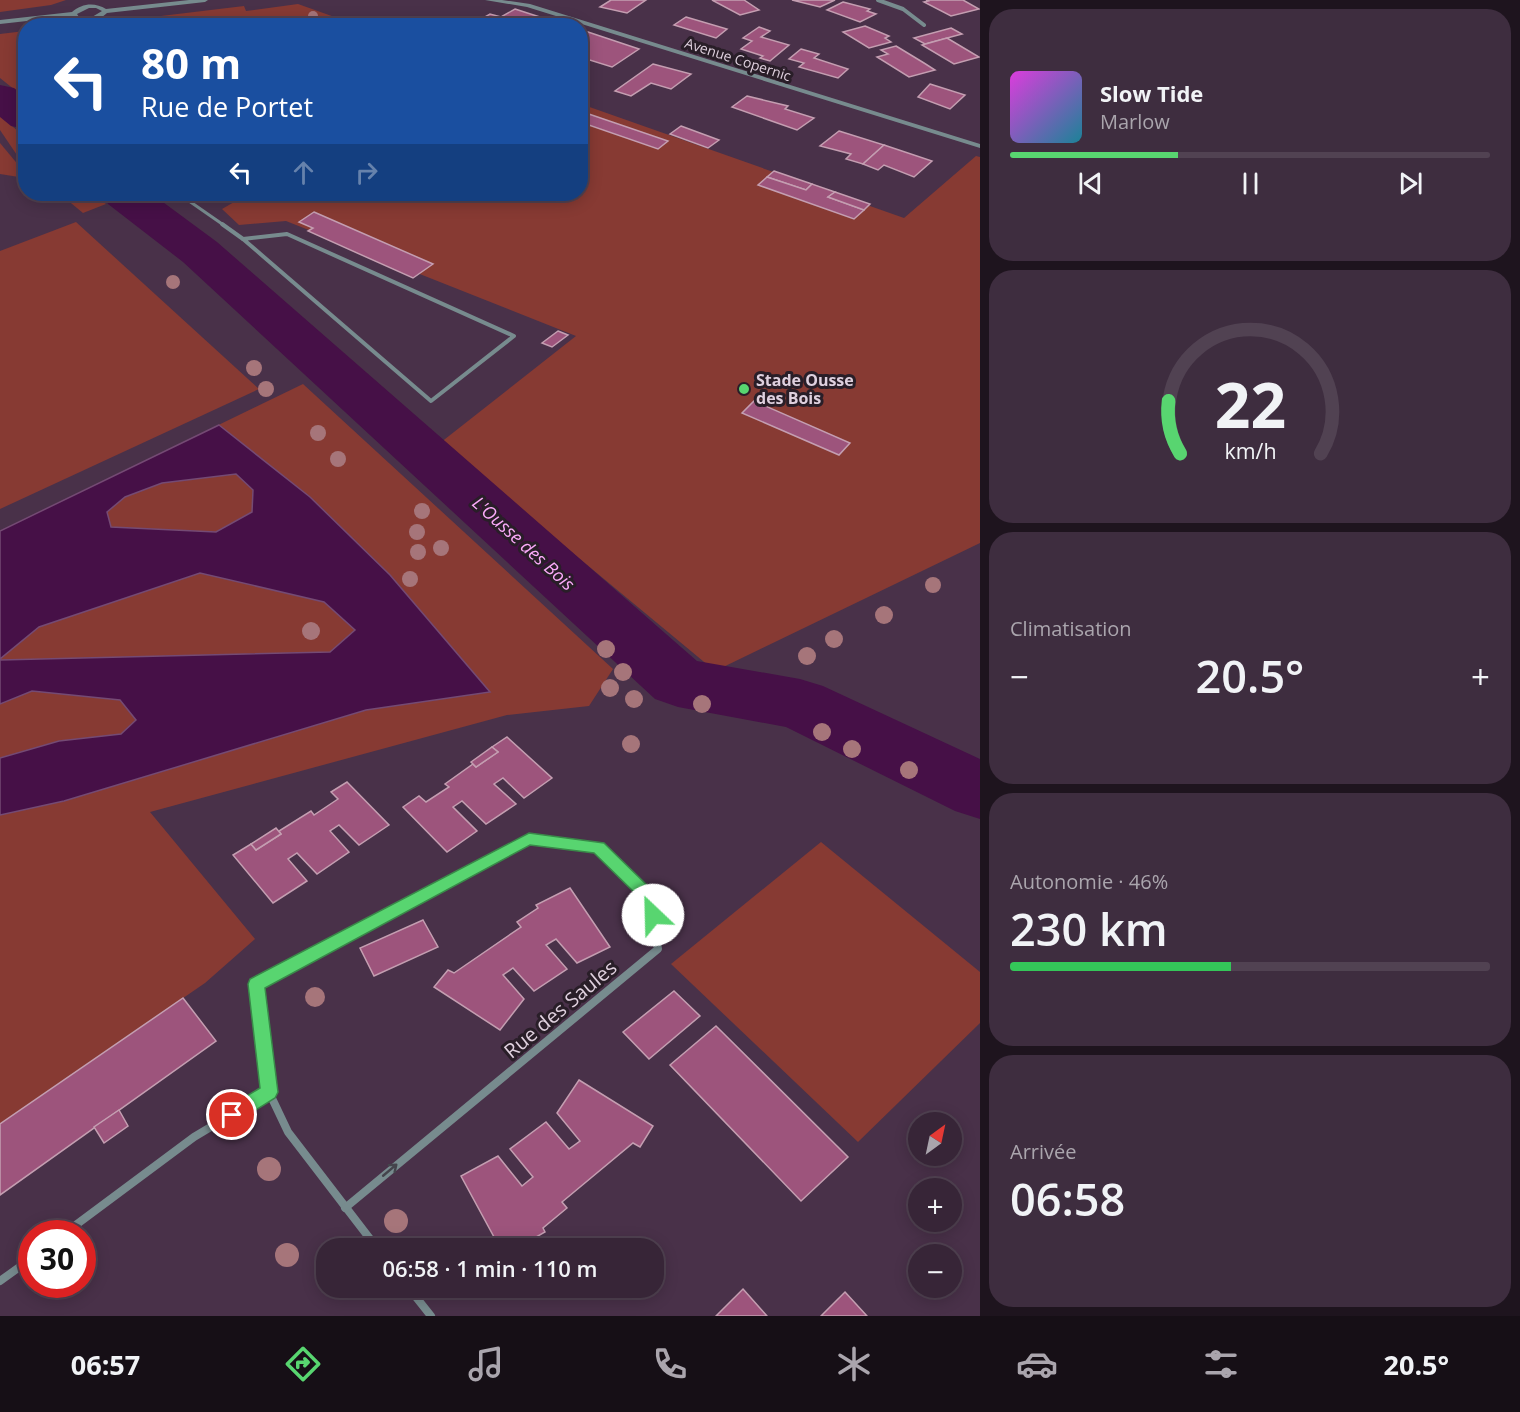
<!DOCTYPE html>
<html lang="fr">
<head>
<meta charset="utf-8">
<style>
  body { margin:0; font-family:"Open Sans",sans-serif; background:#3e2d3f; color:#f1f3f6; height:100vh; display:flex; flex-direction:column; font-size:22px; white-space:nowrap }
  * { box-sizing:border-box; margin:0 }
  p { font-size:20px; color:#aaa5ad }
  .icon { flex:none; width:33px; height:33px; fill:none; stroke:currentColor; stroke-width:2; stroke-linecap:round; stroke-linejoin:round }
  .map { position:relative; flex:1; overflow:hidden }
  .side { display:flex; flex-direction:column; gap:9px; padding:9px; background:#1e141e; width:540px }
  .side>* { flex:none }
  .banner { position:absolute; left:18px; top:18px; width:570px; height:183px; border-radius:24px; box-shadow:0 3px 15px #0003,0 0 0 2px #514252; background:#1a4fa0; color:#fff; overflow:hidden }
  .needle { width:39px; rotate:33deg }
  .buttons { position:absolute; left:908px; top:1112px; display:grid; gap:12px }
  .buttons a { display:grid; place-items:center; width:54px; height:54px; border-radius:50%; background:#372537; box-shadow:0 3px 15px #0003,0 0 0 2px #514252; font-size:30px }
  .speed { position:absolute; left:18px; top:1220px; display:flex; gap:12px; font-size:30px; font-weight:700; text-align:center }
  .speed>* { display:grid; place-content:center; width:78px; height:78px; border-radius:50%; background:#372537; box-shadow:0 3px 15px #0003,0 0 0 2px #514252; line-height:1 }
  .speed .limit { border:9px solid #d22; background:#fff; color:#111 }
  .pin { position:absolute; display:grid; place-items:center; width:51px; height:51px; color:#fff; margin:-26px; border:3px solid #fff; border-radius:50%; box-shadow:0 2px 6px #0007 }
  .me { position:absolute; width:66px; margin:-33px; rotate:336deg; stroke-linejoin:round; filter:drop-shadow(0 0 4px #0008) }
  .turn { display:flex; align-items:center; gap:21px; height:126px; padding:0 24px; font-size:27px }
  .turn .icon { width:78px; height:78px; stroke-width:2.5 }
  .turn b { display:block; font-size:42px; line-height:51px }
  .lanes { display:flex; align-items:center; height:57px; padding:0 24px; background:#0003; justify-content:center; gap:30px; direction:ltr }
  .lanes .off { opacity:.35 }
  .big { font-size:45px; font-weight:600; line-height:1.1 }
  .side .tile { flex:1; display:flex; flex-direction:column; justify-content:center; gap:9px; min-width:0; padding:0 21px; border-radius:24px; background:#3e2d3f }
  .side .dial { align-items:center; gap:0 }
  .dial svg { height:156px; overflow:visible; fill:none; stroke:#514252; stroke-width:7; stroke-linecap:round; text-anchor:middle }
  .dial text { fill:#f1f3f6; stroke:none }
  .song { display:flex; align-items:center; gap:18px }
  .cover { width:72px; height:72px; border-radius:9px; background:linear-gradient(135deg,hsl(300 70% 55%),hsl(190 70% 35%)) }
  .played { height:6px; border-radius:3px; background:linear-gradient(90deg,#58d570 35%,#514252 35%) }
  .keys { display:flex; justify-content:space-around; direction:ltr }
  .heat { display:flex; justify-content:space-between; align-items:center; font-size:33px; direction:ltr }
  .charge { height:9px; border-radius:4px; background:linear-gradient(90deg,#34c759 46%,#514252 0) }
  .trip { position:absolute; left:316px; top:1238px; width:348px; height:60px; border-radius:24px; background:#372537; box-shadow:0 3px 15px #0003,0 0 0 2px #514252; font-weight:600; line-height:60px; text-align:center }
  .menu { display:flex; height:96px; justify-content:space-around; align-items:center; background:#160f16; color:#aaa5ad }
  .menu .icon { width:42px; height:42px }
  .menu .on { color:#58d570 }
  .menu b { font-size:27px; color:#f1f3f6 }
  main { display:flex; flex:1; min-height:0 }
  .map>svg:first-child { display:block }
  .green { fill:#873a33 }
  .water { fill:#461047; stroke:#744a74; stroke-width:1.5; fill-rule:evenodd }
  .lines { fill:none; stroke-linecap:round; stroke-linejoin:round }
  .river { fill:#461047; fill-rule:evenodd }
  .building { fill:#9d547c; stroke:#c49eb1; stroke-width:1.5 }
  .service-far1 { stroke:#778b8e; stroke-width:3 }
  .service { stroke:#778b8e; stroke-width:4 }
  .minor-far2 { stroke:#778b8e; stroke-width:4 }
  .minor-far1 { stroke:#778b8e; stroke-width:6 }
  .minor { stroke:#778b8e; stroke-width:8 }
  .tertiary { fill:#778b8e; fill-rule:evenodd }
  .tree { fill:#a6757a }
  .oneway { stroke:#44444c }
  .route { fill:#58d570; stroke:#398a49; stroke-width:1.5 }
  .poi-dot { fill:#58d570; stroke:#291e28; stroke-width:2 }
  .labels { text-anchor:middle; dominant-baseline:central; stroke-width:6; stroke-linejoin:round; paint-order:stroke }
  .far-street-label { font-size:14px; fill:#dfd0de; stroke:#291e28 }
  .poi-label { font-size:16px; font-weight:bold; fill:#dfd0de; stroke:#291e28; text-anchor:start }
  .water-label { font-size:18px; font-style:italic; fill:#fbaafa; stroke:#291e28 }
  .near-street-label { font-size:20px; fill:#dfd0de; stroke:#291e28 }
</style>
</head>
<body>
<main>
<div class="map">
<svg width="980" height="1316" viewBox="0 0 980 1316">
  <rect width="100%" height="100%" fill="#493149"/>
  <g class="green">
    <path d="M0 0H66L51 5 0 12Z"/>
    <path d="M298 4 357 25 111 26V22L244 6 246 11Z"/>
    <path d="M25 31H26L25 98 0 78V34Z"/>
    <path d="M581 104 904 218 976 156 980 157V543L715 671 440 443 576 336 286 221 239 225 222 209 248 194H580Z"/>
    <path d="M0 116 25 137V167L0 130Z"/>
    <path d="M0 143 25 173V178L0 174Z"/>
    <path d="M60 194H93L106 204 83 213Z"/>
    <path d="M76 222 259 389 0 509V251Z"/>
    <path d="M303 384 613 669 589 706 507 715 150 812 255 939 205 983 0 1124V531Z"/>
    <path d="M821 842 980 972V1023L858 1142 671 964Z"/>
  </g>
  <path class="water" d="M219 425 310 497 390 575 490 692 366 710 64 801 0 815V758L59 741 121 734 136 720 120 700 32 691 0 704V660L330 652 355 630 324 602 200 573 39 627 0 659V531ZM236 474 253 490 252 512 216 532 111 527 107 512 125 497 162 483Z"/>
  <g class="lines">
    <g class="river">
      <path d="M0 85 14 88 26 97V129L11 126 0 117Z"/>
      <path d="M102 194H152L217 242 697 661 800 679 823 686 980 759V819L955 811 786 727 678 707 655 699 183 262 108 204Z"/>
    </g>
  </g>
  <g class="building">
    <path d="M611 0H646L627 13 600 7Z"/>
    <path d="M712 0H744L759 10 740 15Z"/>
    <path d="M792 0H835L820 7Z"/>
    <path d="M926 0H963L979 9 951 16 924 2 928 1Z"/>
    <path d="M843 2 870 9 867 11 876 14 860 22 827 10Z"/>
    <path d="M515 9 546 19 534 26H505L495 22 487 25 476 22 490 14 501 17Z"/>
    <path d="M686 17 727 29 716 38 674 25Z"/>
    <path d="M276 18 288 25 302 20 312 26H252Z"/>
    <path d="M865 26 889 36 885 38 891 42 869 48 843 32Z"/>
    <path d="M759 27 770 31 761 37 789 45 770 61 760 58 763 56 741 49 752 41 743 38Z"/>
    <path d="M951 28 962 34 925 44 914 38Z"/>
    <path d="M582 30 639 49 612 67 580 57Z"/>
    <path d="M947 38 979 57 954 64 922 45Z"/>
    <path d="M896 46 924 63 935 70 909 77 877 57 888 54 881 50Z"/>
    <path d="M801 49 819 54 814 58 848 69 838 78 799 67 804 63 789 59Z"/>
    <path d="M653 64 691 74 671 89 651 83 631 96 615 91Z"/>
    <path d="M930 84 965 95 950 109 918 97Z"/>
    <path d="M747 96 788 106 785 109 814 118 797 130 732 107Z"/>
    <path d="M580 111 668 141 658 149 580 122Z"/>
    <path d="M681 126 719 140 708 148 670 134Z"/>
    <path d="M839 131 884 145 863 164 846 159 851 154 820 146Z"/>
    <path d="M884 145 932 161 914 177 884 165 878 170 863 164Z"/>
    <path d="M774 171 809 183 812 184 806 190 767 177Z"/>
    <path d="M767 177 806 190 812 184 835 192 828 197 864 210 854 219 758 185Z"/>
    <path d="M835 192 870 204 864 210 828 197Z"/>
    <path d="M314 212 433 264 413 278 308 231 313 228 299 222Z"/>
    <path d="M558 331 568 335 552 347 542 343Z"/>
    <path d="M754 401 850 443 839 455 742 413Z"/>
    <path d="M507 737 552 778 524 798 503 778 494 784 516 804 486 824 462 801 453 807 477 831 447 852 403 807 419 796 426 802 449 787 445 784 473 764 476 767 498 752 492 747Z"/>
    <path d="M492 747 498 752 476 767 471 762Z"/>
    <path d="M347 782 389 825 359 845 339 825 330 831 349 852 317 874 297 853 288 859 307 881 273 903 233 855 251 844 256 850 281 834 279 831 311 811 314 815 338 799 331 792Z"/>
    <path d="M276 828 281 834 256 850 251 844Z"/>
    <path d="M570 888 610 947 577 963 556 939 546 945 567 969 534 991 513 968 503 975 524 999 500 1030 434 987 448 970 454 973 521 927 517 922 538 908 536 905Z"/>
    <path d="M423 920 438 947 374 976 360 948Z"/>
    <path d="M674 991 700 1016 649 1059 623 1032Z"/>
    <path d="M183 998 216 1041 0 1195V1124Z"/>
    <path d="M716 1026 848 1157 801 1201 670 1065Z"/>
    <path d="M579 1080 653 1126 640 1147 633 1143 562 1202 567 1208 543 1228 545 1232 517 1248H500L461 1176 498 1156 522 1186 533 1177 510 1149 546 1122 569 1149 580 1141 557 1113Z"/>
    <path d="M119 1110 128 1126 104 1143 94 1127Z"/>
    <path d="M743 1289 767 1316H716Z"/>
    <path d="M845 1292 867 1316H821Z"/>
  </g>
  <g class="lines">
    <g class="service-far1">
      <path d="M88 19 92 26"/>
      <path d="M179 194 225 226"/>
    </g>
    <g class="service">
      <path d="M222 224 243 239"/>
      <path d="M287 234 514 336 431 401 243 239Z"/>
    </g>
    <path class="minor-far2" d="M878 0 903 9 924 25"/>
    <path class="minor-far1" d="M477 867 529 839 599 847 619 867"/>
    <g class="minor">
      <path d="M269 1092 288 1132 377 1248"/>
      <path d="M345 1208 658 949 650 898 617 865"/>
      <path d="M65 1233 194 1137 269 1092 256 984 479 865"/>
      <path d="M0 1281 32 1258"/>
      <path d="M408 1287 431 1316"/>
    </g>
    <g class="tertiary">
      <path d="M189 0H208L205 2 107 13C98 22 82 25 72 16L0 24V20L72 12C82 3 95 2 106 9ZM89 8H96L102 11 92 17H79L77 14Z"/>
      <path d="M485 0H502L530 4 980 144V148L527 7Z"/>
    </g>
  </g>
  <g class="tree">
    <circle cx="313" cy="16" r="5"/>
    <circle cx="173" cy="282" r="7"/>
    <circle cx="254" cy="368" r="8"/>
    <circle cx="266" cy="389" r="8"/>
    <circle cx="318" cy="433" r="8"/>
    <circle cx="338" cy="459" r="8"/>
    <circle cx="422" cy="511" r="8"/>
    <circle cx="417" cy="532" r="8"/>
    <circle cx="441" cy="548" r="8"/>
    <circle cx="418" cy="552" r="8"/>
    <circle cx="410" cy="579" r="8"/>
    <circle cx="933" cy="585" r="8"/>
    <circle cx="884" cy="615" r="9"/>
    <circle cx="311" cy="631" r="9"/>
    <circle cx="834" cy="639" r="9"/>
    <circle cx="606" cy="649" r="9"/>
    <circle cx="807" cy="656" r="9"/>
    <circle cx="623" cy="672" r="9"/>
    <circle cx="610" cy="688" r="9"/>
    <circle cx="634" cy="699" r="9"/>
    <circle cx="702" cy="704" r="9"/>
    <circle cx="822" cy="732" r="9"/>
    <circle cx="631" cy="744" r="9"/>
    <circle cx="852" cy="749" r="9"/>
    <circle cx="909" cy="770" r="9"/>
    <circle cx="315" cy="997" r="10"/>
    <circle cx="269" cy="1169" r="12"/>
    <circle cx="396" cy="1221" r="12"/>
    <circle cx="287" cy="1255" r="12"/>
  </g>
  <defs><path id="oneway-shaft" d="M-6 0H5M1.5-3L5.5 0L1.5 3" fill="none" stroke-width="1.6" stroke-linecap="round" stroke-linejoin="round" transform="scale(1.5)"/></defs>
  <use class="oneway" href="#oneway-shaft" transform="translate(390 1170) rotate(-40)"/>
  <path class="route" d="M529 833 604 843 656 894 661 915 659 920H647L643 901 594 853 530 845 265 988 278 1092 275 1098 238 1121 232 1123 225 1121 223 1115 225 1109 260 1088 248 984 250 979Z"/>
  <circle class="poi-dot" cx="744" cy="389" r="6"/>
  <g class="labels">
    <g class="far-street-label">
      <text transform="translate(738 59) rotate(18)">Avenue Copernic</text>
    </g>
    <g class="poi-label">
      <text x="756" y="380">Stade Ousse<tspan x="756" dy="18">des Bois</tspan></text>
    </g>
    <g class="water-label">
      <text transform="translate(524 543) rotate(42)">L'Ousse des Bois</text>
    </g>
    <g class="near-street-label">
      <text transform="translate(560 1009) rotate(-40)">Rue des Saules</text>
    </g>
  </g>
</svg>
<div class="buttons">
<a><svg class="needle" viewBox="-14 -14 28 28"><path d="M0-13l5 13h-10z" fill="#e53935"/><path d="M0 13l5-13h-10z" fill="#aaa5ad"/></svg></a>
<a>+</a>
<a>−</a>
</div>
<div class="speed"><div class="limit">30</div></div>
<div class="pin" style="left:232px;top:1115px;background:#d93025"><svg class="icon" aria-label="arrive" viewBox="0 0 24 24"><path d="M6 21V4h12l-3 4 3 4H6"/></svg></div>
<svg class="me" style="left:653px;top:915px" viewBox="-20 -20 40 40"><circle r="19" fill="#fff"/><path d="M0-13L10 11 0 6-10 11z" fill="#58d570"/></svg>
<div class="trip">06:58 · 1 min · 110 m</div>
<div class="banner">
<div class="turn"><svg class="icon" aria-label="left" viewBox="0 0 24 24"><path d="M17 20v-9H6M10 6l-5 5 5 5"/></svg><div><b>80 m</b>Rue de Portet</div></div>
<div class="lanes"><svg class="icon" aria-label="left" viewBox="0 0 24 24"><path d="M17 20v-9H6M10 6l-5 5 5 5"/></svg><svg class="icon off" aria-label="ahead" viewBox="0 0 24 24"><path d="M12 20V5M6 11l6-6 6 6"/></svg><svg class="icon off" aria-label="right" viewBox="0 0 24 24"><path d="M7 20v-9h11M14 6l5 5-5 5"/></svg></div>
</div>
</div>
<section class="side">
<div class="tile">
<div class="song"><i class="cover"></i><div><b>Slow Tide</b><p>Marlow</p></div></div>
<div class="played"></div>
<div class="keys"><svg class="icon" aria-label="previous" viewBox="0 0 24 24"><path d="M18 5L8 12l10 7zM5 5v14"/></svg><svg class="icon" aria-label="pause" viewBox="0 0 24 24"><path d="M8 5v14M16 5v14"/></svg><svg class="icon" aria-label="next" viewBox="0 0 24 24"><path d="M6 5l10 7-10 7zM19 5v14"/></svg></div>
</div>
<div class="tile dial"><svg viewBox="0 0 100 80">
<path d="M14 69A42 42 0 1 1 86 69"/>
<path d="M14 69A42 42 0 0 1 8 42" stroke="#58d570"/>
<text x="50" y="56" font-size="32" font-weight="700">22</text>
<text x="50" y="72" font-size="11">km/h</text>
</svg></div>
<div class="tile"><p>Climatisation</p>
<div class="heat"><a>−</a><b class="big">20.5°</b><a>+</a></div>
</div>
<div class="tile"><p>Autonomie · 46%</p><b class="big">230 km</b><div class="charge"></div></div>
<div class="tile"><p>Arrivée</p><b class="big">06:58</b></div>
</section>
</main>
<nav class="menu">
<b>06:57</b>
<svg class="icon on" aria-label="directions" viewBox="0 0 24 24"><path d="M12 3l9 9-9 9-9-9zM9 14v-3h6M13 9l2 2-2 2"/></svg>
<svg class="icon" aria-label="music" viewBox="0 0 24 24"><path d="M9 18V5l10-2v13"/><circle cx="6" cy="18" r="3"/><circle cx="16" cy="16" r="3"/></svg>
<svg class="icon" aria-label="phone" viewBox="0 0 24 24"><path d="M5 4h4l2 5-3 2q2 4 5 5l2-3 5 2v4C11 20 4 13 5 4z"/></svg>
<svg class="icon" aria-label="climate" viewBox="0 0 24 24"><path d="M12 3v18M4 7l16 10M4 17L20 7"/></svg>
<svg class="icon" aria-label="car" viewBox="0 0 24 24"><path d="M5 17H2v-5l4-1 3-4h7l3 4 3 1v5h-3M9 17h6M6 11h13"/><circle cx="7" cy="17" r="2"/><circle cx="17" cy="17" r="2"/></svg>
<svg class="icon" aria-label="filters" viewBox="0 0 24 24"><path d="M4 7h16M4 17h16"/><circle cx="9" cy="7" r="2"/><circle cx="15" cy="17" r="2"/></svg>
<b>20.5°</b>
</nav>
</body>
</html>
